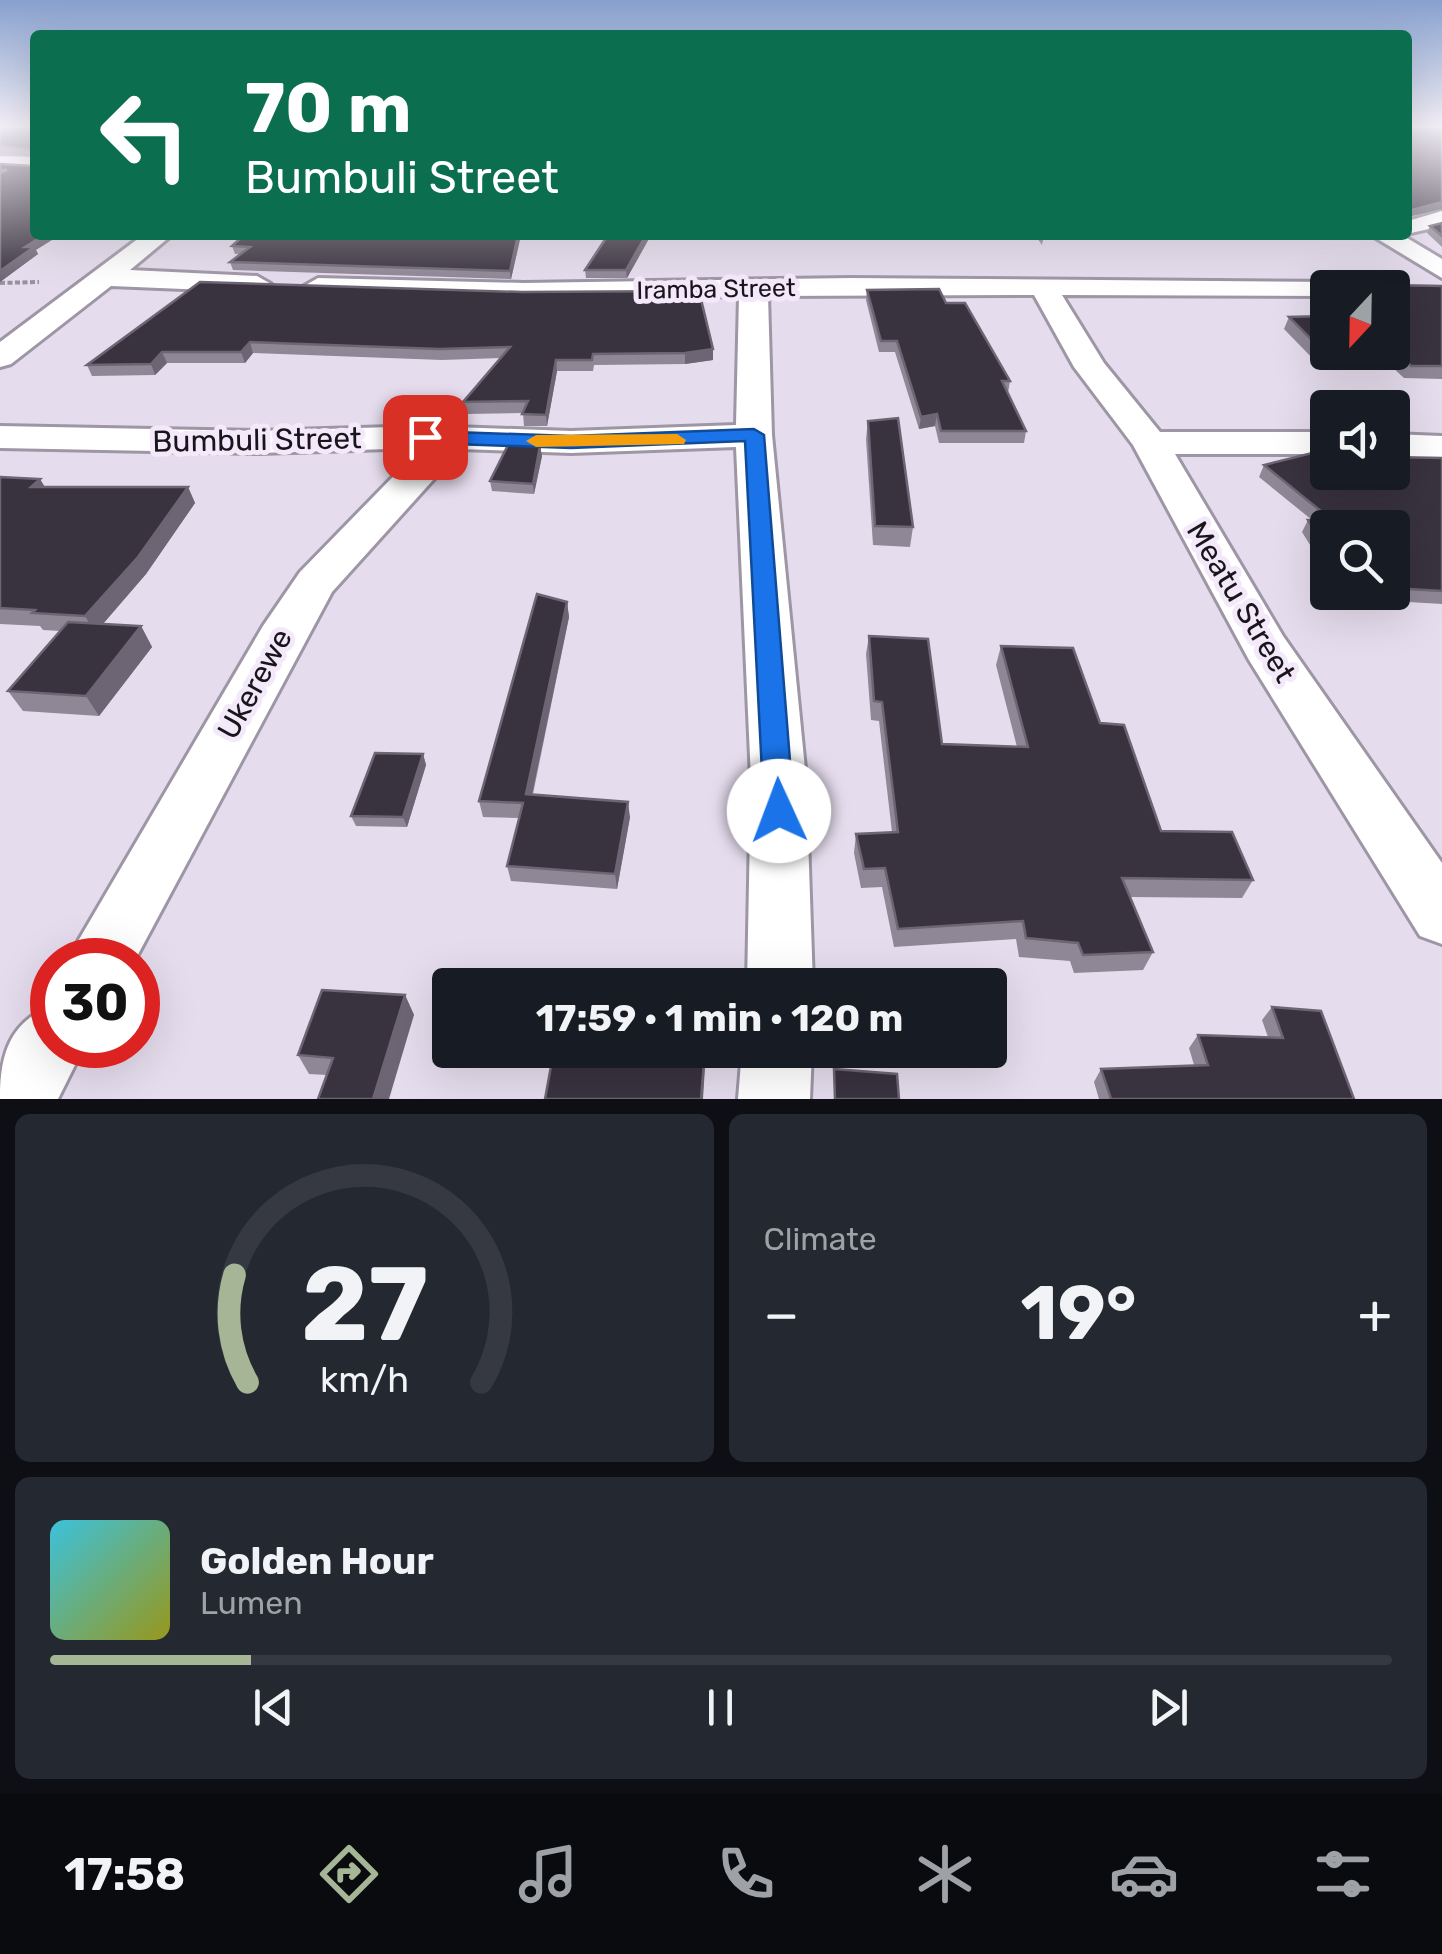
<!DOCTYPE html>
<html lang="en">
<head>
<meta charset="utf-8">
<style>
  body { margin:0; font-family:Rubik,sans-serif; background:#242831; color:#f1f3f6; height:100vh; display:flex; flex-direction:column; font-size:38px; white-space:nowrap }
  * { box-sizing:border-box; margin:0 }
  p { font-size:32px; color:#9ea1a6 }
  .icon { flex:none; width:55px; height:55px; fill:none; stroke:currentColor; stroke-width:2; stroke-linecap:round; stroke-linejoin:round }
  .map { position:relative; height:1099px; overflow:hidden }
  .sheet { display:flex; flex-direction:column; gap:15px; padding:15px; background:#0d0f14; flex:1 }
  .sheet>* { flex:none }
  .hud { position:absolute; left:30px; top:30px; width:1382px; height:210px; border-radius:10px; box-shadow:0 10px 40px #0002; background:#0b6e4f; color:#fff; overflow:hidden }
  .needle { width:65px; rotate:202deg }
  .tools { position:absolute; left:1310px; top:270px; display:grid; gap:20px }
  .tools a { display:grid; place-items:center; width:100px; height:100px; border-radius:10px; background:#171b24; box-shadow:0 10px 40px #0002; font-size:50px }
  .speed { position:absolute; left:30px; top:938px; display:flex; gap:20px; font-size:50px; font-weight:700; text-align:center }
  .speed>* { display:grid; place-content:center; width:130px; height:130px; border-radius:50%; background:#171b24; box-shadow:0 10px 40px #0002; line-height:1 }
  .speed .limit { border:15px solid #d22; background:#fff; color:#111 }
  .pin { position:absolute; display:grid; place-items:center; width:85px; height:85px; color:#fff; margin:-42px; border-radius:20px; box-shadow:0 5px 15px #0006 }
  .me { position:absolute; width:110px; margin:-55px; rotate:358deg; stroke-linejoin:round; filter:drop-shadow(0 0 8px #0008) }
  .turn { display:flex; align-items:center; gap:35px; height:210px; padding:0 50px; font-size:45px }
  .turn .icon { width:130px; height:130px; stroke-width:2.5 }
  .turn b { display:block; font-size:70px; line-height:85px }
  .big { font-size:75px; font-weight:700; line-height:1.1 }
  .sheet .widget { flex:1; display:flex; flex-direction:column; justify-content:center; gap:15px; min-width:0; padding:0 35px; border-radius:15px; background:#242831 }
  .sheet .dial { align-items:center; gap:0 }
  .dial svg { height:260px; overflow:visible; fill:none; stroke:#363941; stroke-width:7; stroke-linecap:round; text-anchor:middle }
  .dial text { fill:#f1f3f6; stroke:none }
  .song { display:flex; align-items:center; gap:30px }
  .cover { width:120px; height:120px; border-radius:15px; background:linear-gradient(135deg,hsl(190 70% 55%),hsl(60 70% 35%)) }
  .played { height:10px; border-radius:5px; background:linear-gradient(90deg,#a5b596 15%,#363941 15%) }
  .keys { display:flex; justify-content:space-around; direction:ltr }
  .heat { display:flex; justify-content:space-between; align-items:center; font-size:55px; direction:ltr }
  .sheet .tiles { flex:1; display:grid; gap:15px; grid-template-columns:1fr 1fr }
  .widget:last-child { grid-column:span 2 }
  .trip { position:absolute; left:432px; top:968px; width:575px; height:100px; border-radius:10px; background:#171b24; box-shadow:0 10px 40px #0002; font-weight:700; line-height:100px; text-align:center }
  .menu { display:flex; height:160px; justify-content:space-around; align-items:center; background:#090b0e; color:#9ea1a6 }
  .menu .icon { width:70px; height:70px }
  .menu .selected { color:#a5b596 }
  .menu b { font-size:45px; color:#f1f3f6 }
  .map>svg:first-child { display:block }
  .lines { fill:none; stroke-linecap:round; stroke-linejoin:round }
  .street-casing { stroke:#9e95a5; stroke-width:6 }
  .path { stroke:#97909d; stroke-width:4; stroke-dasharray:5 2.5; stroke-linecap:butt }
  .street { fill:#fff; fill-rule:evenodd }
  .wall { fill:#8f8796 }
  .shaded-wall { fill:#6d6573 }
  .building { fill:#39323f; stroke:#6d6573; stroke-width:2.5 }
  .route { fill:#1a73e8; stroke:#114b97; stroke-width:2.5 }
  .slow { fill:#f59e0b }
  .labels { text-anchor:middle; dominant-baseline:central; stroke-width:10; stroke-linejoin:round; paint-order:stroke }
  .far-street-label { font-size:25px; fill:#19161b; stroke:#f3e9fa }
  .street-label { font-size:30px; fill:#19161b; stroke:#f3e9fa }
</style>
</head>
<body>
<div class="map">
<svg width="1442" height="1099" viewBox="0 0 1442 1099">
  <rect width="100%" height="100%" fill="#e5dced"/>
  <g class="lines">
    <defs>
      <g id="street">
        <path d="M0 156 35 157V169L0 168Z"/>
        <path d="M1442 211V226L1402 235H1408V221Z"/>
        <path d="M143 235H172L130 270 257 276 271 284 257 292 111 286 11 364 0 367V342Z"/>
        <path d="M1371 235H1402L1442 259V278Z"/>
        <path d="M318 278 524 283 851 278 1338 282 1342 288H1328V296L1062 295 1104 363 1160 432H1328V454H1175L1283 636 1442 863V944L1420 936 1249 660 1133 445 1074 367 1034 295 768 296 772 435 806 779 813 985H747L751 779 736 447 571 453 461 449 332 592 135 960H67L263 626 300 572 421 448 259 453 0 448V426L259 431 425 426 571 431 736 425 739 296 524 299 308 292 304 286Z"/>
        <path d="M1392 434 1442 436V458L1392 456Z"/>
        <path d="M52 1005V1045H85L58 1099H0C0 1055 9 1023 52 1005Z"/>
        <path d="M742 1050H812L810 1099H738Z"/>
      </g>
    </defs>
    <use href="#street" class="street-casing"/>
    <path class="path" d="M0 283 39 282"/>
    <use href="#street" class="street"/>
  </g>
  <g class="wall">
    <path d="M0 127H35L36 250 38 254 0 282V170L32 166 34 156 0 153Z"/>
    <path d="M1442 223V247L1427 233 1430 226Z"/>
    <path d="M244 235H521L511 279 233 270 230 262 240 254H235L232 246Z"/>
    <path d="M651 235 627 278H586L585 270Z"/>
    <path d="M1035 235H1044L1042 245Z"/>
    <path d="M1341 284 1442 286V379L1404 378 1391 366 1319 365 1284 329 1289 317 1328 352 1392 288H1339Z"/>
    <path d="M867 290 946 303 1010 381 1008 393 1026 431 1024 443H939L935 426 919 429 895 352H879L866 300Z"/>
    <path d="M522 292 713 360 685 364 594 365 593 371H557L547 426H524L523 413 466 414 463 402 501 358 442 360 253 353 245 363H167L155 375 92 376 87 365Z"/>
    <path d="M868 421 913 527 910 547 873 545 866 439Z"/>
    <path d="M540 446 542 456 534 494 492 491 490 481Z"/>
    <path d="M1442 458V604L1342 598 1339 592H1392V528H1328V574L1302 532 1308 520H1312L1259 477 1264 465 1328 472Z"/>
    <path d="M0 477 40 479 45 487H188L195 503 146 574 103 624 141 626 152 647 99 716 23 711 8 691 61 631 43 630 40 626 0 624Z"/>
    <path d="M567 602 569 617 533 794 630 817 617 889 511 881 507 866 520 818 483 817 479 801Z"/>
    <path d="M869 636 942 744 1017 747 996 665 1001 646 1100 723 1161 831 1253 880 1242 898 1130 897 1153 952 1143 970 1074 973 1070 961 1019 957 1016 939 894 947 882 887 861 888 854 853 856 834 892 832 879 721 871 720 866 654Z"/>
    <path d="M423 754 426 765 407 827 356 826 351 816Z"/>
    <path d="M405 995 414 1015 327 1075 309 1074 298 1055Z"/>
    <path d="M1272 1007 1354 1099H1099L1094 1082 1101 1069 1194 1065 1189 1048 1198 1035 1268 1037 1262 1020Z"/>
  </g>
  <g class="shaded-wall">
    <path d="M1442 202V209L1408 217 1412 210Z"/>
    <path d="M44 235H60L36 250 38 254 0 282V271L25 247Z"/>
    <path d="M518 235H521L511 279 510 271Z"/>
    <path d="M646 235H651L627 278 626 270Z"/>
    <path d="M250 342 253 353 245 363 241 352Z"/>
    <path d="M713 349V360L685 364V353Z"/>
    <path d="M162 352 167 363 155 375 151 364Z"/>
    <path d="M556 360 557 371 547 426 546 415Z"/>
    <path d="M937 414 935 426 919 429 921 417Z"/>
    <path d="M540 446 542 456 534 494 533 484Z"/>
    <path d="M40 479 49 495 31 487Z"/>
    <path d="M188 487 195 503 146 574 95 633 85 616Z"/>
    <path d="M567 602 569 617 529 809 526 794Z"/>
    <path d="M141 626 152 647 99 716 86 696Z"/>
    <path d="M423 754 426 765 407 827 403 817Z"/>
    <path d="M628 802 630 817 617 889 615 874Z"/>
    <path d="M405 995 414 1015 389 1099H373Z"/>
    <path d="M706 1050 703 1099H701Z"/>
  </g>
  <g class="building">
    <path d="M0 127H35V150L0 146Z"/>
    <path d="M1408 127H1442V202L1412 210 1408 207Z"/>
    <path d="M35 154V235H44L25 247H34L0 271V173L7 170H0V164L32 166Z"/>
    <path d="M1442 223V236L1430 226Z"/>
    <path d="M244 235H518L510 271 230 262 250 247 232 246Z"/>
    <path d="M608 235H646L626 270H585Z"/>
    <path d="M200 282 522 292 699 291 713 349 685 353 593 354 592 360H556L546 415 522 414 528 401 463 402 510 347 439 349 250 342 241 352H162L151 364 87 365Z"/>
    <path d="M1341 284 1442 286V366H1411L1397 353H1325L1289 317 1328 316V352H1392V288H1344Z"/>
    <path d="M939 289 946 303H965L1010 381H1002L1026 431H941L937 414 921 417 897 341H881L867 290Z"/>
    <path d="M898 418 913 527 875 526 868 421Z"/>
    <path d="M508 445 540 446 533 484 490 481Z"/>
    <path d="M1328 449V472H1392V457L1442 458V591L1392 588V528H1328V551L1308 520H1332L1264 465Z"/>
    <path d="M0 477 40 479 31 487H188L138 557 85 616 32 613 35 610 0 608Z"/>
    <path d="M537 594 567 602 526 794 628 802 615 874 507 866 523 803 479 801Z"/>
    <path d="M68 622 141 626 86 696 8 691Z"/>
    <path d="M869 636 928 639 942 744 1028 747 1001 646 1073 648 1100 723 1124 725 1161 831 1232 832 1253 880 1122 878 1153 952 1083 955 1078 943 1026 938 1023 921 898 929 885 868 864 869 856 834 898 832 882 702 874 701Z"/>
    <path d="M375 753 423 754 403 817 351 816Z"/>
    <path d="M322 990 405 995 373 1099H318L333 1058 298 1055Z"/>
    <path d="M1272 1007 1321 1011 1354 1099H1111L1101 1069 1208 1065 1198 1035 1283 1038Z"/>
    <path d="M554 1050H705L701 1099H545Z"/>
    <path d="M834 1069 897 1074 899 1099H835Z"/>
  </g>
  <linearGradient id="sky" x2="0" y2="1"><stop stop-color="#87a0ce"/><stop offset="0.45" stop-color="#f3eff7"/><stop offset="1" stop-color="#f3eff7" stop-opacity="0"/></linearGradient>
  <rect width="1442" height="281" fill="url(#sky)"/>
  <path class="route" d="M754 429 764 435 794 811 790 820 779 824 768 820 764 811 745 441 571 448 425 443 416 437 425 431 571 436Z"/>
  <path class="slow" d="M677 434 686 440 684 444 536 447 526 441 536 435Z"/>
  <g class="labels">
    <g class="far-street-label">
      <text transform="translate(716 289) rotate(-1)">Iramba Street</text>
    </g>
    <g class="street-label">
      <text transform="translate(257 440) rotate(-1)">Bumbuli Street</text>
      <text transform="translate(1241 602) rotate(59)">Meatu Street</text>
      <text transform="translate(255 684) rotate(-61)">Ukerewe</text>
    </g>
  </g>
</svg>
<div class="tools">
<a><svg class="needle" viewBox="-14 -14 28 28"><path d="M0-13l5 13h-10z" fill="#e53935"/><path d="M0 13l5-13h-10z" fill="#9ea1a6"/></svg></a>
<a><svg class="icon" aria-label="sound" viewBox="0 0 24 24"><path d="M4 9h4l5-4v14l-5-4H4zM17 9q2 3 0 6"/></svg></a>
<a><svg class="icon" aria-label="search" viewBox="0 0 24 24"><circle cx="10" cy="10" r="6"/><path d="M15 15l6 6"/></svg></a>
</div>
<div class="speed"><div class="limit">30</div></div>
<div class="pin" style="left:425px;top:437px;background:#d93025"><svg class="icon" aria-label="arrive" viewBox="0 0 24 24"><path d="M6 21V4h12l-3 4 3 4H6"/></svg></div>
<svg class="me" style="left:779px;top:811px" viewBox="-20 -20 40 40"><circle r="19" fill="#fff"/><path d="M0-13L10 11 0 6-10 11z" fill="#1a73e8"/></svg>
<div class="trip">17:59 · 1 min · 120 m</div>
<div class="hud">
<div class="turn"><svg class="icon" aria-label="left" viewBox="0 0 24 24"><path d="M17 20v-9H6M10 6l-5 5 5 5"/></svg><div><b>70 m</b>Bumbuli Street</div></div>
</div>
</div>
<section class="sheet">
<div class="tiles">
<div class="widget dial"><svg viewBox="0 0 100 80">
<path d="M14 69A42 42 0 1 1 86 69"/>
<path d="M14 69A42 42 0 0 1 10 36" stroke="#a5b596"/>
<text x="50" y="56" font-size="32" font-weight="700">27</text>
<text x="50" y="72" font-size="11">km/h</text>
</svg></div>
<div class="widget"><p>Climate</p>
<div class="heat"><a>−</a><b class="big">19°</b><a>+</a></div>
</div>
<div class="widget">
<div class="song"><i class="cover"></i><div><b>Golden Hour</b><p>Lumen</p></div></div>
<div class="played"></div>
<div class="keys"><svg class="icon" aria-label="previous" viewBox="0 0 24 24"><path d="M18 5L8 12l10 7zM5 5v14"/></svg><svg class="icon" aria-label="pause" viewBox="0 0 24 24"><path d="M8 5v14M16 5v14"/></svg><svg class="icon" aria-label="next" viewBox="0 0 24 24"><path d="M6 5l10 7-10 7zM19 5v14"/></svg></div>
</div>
</div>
</section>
<nav class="menu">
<b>17:58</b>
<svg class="icon selected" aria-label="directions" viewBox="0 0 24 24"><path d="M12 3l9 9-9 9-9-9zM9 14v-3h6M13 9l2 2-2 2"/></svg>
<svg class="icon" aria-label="music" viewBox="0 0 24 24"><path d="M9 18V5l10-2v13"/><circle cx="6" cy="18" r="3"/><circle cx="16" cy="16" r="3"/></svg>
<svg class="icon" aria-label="phone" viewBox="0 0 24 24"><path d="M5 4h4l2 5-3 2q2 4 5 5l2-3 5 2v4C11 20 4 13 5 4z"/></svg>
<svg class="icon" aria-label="climate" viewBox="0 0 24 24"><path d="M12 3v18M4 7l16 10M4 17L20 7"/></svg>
<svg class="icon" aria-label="car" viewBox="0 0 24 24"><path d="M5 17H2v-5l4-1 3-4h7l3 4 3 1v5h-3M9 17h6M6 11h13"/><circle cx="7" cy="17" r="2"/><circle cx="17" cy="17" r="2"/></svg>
<svg class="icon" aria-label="filters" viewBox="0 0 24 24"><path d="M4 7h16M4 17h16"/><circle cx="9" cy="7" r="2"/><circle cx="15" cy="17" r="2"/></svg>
</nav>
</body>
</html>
